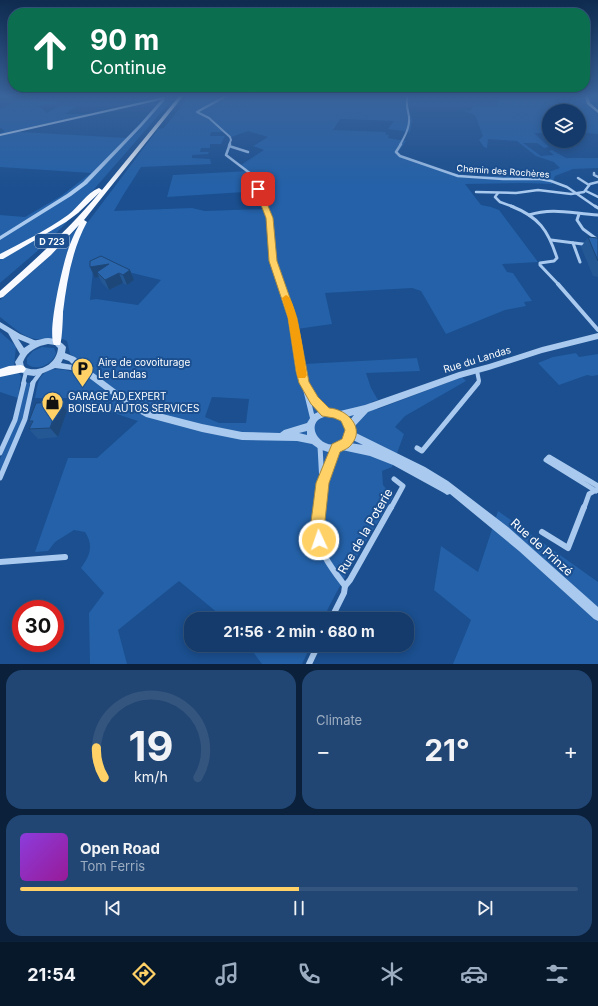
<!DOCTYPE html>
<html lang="en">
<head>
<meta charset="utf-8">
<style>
  body { margin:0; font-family:Inter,sans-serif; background:#214673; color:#f1f3f6; height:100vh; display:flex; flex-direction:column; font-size:15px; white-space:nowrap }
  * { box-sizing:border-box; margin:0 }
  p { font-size:13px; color:#9dadc1 }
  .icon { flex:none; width:22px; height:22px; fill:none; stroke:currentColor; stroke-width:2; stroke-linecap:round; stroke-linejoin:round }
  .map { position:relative; height:664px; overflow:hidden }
  .side { display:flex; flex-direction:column; gap:6px; padding:6px; background:#0b203b; flex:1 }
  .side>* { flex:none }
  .top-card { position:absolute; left:8px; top:8px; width:582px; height:84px; border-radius:16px; box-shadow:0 2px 10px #0003,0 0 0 1px #33557e; background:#0b6e4f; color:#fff; overflow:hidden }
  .tools { position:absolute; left:542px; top:104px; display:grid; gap:8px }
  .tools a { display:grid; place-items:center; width:44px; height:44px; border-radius:50%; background:#143b6b; box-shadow:0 2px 10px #0003,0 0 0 1px #33557e; font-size:20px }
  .speed { position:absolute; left:12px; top:600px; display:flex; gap:8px; font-size:20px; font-weight:700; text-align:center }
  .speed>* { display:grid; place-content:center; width:52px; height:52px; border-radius:50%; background:#143b6b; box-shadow:0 2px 10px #0003,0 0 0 1px #33557e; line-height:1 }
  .speed .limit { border:6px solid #d22; background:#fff; color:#111 }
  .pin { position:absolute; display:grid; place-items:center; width:34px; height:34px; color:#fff; margin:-17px; border-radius:8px; box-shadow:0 2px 6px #0006 }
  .me { position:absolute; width:44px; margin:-22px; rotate:357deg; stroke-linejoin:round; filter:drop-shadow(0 0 3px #0008) }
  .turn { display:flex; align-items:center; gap:14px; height:84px; padding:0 16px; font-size:18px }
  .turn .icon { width:52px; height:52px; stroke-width:2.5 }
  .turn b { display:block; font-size:28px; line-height:34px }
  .big { font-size:30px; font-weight:700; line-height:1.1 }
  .side .widget { flex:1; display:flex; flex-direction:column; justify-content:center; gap:6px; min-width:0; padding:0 14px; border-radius:16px; background:#214673 }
  .side .dial { align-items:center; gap:0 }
  .dial svg { height:104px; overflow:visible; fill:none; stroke:#33557e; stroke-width:7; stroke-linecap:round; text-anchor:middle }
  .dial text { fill:#f1f3f6; stroke:none }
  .song { display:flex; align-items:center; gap:12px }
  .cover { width:48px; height:48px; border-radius:6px; background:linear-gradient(135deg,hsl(270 70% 55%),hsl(300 70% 35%)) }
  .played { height:4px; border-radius:2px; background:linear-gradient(90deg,#ffd166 50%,#33557e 50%) }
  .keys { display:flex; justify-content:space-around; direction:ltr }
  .heat { display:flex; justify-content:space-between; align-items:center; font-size:22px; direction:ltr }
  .side .tiles { flex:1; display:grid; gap:6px; grid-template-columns:1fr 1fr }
  .widget:last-child { grid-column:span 2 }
  .trip { position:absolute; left:184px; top:612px; width:230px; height:40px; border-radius:16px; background:#143b6b; box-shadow:0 2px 10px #0003,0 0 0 1px #33557e; font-weight:700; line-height:40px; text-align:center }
  .menu { display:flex; height:64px; justify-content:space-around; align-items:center; background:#08182b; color:#9dadc1 }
  .menu .icon { width:28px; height:28px }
  .menu .on { color:#ffd166 }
  .menu b { font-size:18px; color:#f1f3f6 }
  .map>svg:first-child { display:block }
  .green { fill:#2461a8; fill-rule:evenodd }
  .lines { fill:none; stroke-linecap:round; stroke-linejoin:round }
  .minor-far5 { stroke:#a9c9ee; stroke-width:2 }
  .minor-far4 { stroke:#a9c9ee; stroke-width:2.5 }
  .minor-far3 { stroke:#a9c9ee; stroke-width:3 }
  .minor-far2 { stroke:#a9c9ee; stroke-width:4 }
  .minor-far1 { stroke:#a9c9ee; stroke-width:5 }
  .minor { stroke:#a9c9ee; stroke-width:6 }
  .tertiary { fill:#a9c9ee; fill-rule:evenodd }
  .secondary { fill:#d6e6fa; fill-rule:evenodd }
  .trunk { fill:#f8faff; fill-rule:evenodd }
  .wall { fill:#245895 }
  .shaded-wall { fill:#1d4779 }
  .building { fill:#2a66ad; stroke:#1d4779 }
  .route { fill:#ffd166; stroke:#a68842 }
  .slow { fill:#f59e0b }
  .labels { text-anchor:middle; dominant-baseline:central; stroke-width:4; stroke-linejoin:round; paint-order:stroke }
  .far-street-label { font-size:9px; fill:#fff; stroke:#1b4f8f }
  .shield { fill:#1b4f8f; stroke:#bbcadd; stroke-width:1 }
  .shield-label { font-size:9px; font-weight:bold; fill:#fff }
  .street-label { font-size:10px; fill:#fff; stroke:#1b4f8f }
  .poi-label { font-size:10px; fill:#fff; stroke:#1b4f8f; text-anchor:start }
  .near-street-label { font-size:12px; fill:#fff; stroke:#1b4f8f }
</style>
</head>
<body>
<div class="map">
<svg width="598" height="664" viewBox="0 0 598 664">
  <rect width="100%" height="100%" fill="#1b4f8f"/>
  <g class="green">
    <path d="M30 95 26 100 58 102C52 106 46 103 39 106L47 113 61 105 77 106 65 114H95L118 109 119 110 21 131V132L127 138 160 101 170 102 82 203C60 234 29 258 0 283V215L25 217 61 196 91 173 0 167V133L4 132 3 129 0 128V109Z"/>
    <path d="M190 95H411L408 107 412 120 410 132 388 129 394 121 340 119 333 130 386 132 385 134 389 135 388 138 406 141 398 152 399 154 432 167 452 173 471 176H538L560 168 554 162 536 156 517 141 488 139 487 148 484 147 479 140 483 136 475 115 462 110 470 111 474 105 496 107 499 99 504 95H598V134L579 132V111H549V133H534L549 147 544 148 537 143H523L541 156 554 155 549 151 552 150 566 158H598V168L573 169 555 176 552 184 525 183 465 184 481 205 491 207 499 210 538 262 502 264 507 272 513 273 532 301 524 302 526 306 505 310 446 334 421 291 412 288 325 293 332 324 297 329 303 364 417 358 420 371 366 373 371 388 378 400 371 402 378 409 462 377 466 381 405 416 395 427 404 434 392 467 382 471 383 485 393 497C369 537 343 577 323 619H225L179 581 118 630 127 664H90L89 613 104 593 81 568C90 555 94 546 85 532L74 530 55 542 48 551 35 552 68 458H97L138 421 68 398H35C36 393 37 385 39 380 47 363 70 370 83 376L90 369 70 354 67 341C56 335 46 341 35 339 22 337 11 325 0 317V300L50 256 80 225 88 222 158 129 164 128ZM248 131 268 137 253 146 264 150 241 165 249 171 173 175 167 197 261 191 267 209 205 211 192 208 114 211 122 197 141 167 211 164 210 159 192 158V155L208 154 209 152H200L201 148H210V144H221L225 136H210L211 132H225L231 137ZM93 271 128 272 161 280 138 305 96 299 90 300ZM212 397 249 399 246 423H219L205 417Z"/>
    <path d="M0 332 16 346 14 367 21 376 18 398 0 392Z"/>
    <path d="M42 347 54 348 56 353C53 364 37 372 27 364V358L33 351Z"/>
    <path d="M576 353 579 357 598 354V375L592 376 587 375 559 385 538 363 553 357Z"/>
    <path d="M26 383H30L24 418 0 473V459L17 419Z"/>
    <path d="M498 511 598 582V664H453L471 620 434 590 441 546 478 572Z"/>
    <path d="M248 645H311L302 664H262Z"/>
  </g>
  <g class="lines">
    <g class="minor-far5">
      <path d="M228 95 197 112 209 118 230 137 231 140 229 145"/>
      <path d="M400 145C405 136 410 127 409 117 408 109 405 104 408 95"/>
    </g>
    <g class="minor-far4">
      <path d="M230 144 226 155 251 174 264 207"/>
      <path d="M401 144 396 152 400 156 458 176 503 179H540L551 181 567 187 596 207"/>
      <path d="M229 146 248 152"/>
      <path d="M594 173V175L598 177"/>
      <path d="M578 178 589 185"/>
      <path d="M586 191 598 197"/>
      <path d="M476 192 516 193 538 190 571 194 584 192 590 184 598 182"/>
      <path d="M498 193 495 197 500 202 514 207"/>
    </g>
    <g class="minor-far3">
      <path d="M264 206 269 218 273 261 281 285"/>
      <path d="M511 206C539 217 548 230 557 258L554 261 540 263V265L559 285"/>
      <path d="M595 206 598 208"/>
      <path d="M579 214 577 220 583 229 598 240"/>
      <path d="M529 215C553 207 574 214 598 215"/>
      <path d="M551 240 598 246"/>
      <path d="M573 243 580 262"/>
    </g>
    <g class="minor-far2">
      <path d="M281 284 293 318 304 384"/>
      <path d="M558 284 598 330"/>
      <path d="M23 384 26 372"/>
      <path d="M32 384 40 373"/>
      <path d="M477 384 479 381 477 371"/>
    </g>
    <g class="minor-far1">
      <path d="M304 383 313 420"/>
      <path d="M307 388 314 400 326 412"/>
      <path d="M417 448 422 451 478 383"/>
      <path d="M0 453 15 420 24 383"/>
      <path d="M0 478 25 419 33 383"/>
      <path d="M324 479 336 448"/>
      <path d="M596 491 546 460 549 457 598 486"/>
      <path d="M319 508 322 483 320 446"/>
      <path d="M391 508 403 486 394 479"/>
      <path d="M584 508 589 494 598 489"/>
    </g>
    <g class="minor">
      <path d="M319 507C319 514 317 522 317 529 317 550 333 570 345 586"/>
      <path d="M542 532 568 548 584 507"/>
      <path d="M0 562 65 557"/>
      <path d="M331 619 344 593 345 586 350 580 391 507"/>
      <path d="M309 664 318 645"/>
    </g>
    <g class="tertiary">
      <path d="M162 99 165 100 142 126 87 184 71 196 0 240V236L67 194 83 182 140 124Z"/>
      <path d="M0 322 20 334 34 340C39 341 43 338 48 338 55 338 62 342 66 347L65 353 75 357 88 369 131 401 151 411 202 424 242 432 280 433 284 430 307 423 312 415 326 408 340 411 365 405 459 372 489 364 542 347 598 333V339L542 353 489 370 460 378 368 412 354 427V432L425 467 448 481 508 527 598 607V621L594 619 519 551 450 494 447 495 444 493 393 465 370 456 342 450 331 453 319 449 312 444 297 441 242 440 202 432 146 417 125 405 84 374 71 370 55 368 41 374 34 376 27 375 18 371 15 362 20 354 8 333 0 328ZM18 339 30 344 24 348ZM48 344 55 345 58 348C57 364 39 374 24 367L23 362C27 351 37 346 48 344ZM63 359 69 361 73 365 61 363ZM354 415 350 420 347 417ZM327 416 338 418 346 427 345 436C343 438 340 441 338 443 325 450 307 431 318 420 320 418 324 417 327 416ZM307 431V435L299 433ZM353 440 363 445 350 443Z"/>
    </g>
    <g class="secondary">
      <path d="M584 95H588L590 103 598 110V113L587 104Z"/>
      <path d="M164 97 165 99 0 136V134Z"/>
    </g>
    <g class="trunk">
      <path d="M180 95H184L84 220 87 222C72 250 67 280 63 312 63 318 62 342 60 345H54C47 332 62 269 67 253 70 243 74 234 79 225L51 255 3 297 0 298V291C36 259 69 229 100 192L78 213 66 222 3 259H0V254C23 242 47 230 68 215 79 207 86 193 99 188L102 190Z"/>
      <path d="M21 365 24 366 26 369 24 372 0 377V369L9 366Z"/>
    </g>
  </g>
  <g class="wall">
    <path d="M588 237 598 238V277L593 276 581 247Z"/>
    <path d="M90 261 130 270 134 280 127 285 123 283 109 290 102 283 99 277 95 278Z"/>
    <path d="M59 402 67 411 58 437 38 439 29 429 32 424 29 421Z"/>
  </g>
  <g class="shaded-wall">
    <path d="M109 264 97 272 99 277 95 278 90 267Z"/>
    <path d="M130 270 134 280 127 285 123 275Z"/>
    <path d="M119 273 123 283 109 290 105 280Z"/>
    <path d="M59 402 67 411 58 437 50 428Z"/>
  </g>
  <g class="building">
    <path d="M588 237 598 238V261Z"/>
    <path d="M101 256 130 270 123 275 119 273 105 280 97 272 109 264 90 267V261Z"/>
    <path d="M59 402 50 428 29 429 33 421H29L36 403Z"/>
  </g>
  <linearGradient id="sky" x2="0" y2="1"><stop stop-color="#0f2b4f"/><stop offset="0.51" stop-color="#39639b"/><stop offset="1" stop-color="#39639b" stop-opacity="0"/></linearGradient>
  <rect width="598" height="188" fill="url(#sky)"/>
  <path class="route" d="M258 187 261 189 273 218 277 261 297 318 309 382 318 397 329 408C347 409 366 428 351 445 349 448 344 450 340 452L329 483 324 530 326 540 324 545 319 547 314 545 310 530 316 483 332 444 342 439 345 430 341 421 334 418 322 416 311 404 299 383 296 371 288 318 269 261 266 218 255 189Z"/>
  <path class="slow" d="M286 295C297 298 305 362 307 375L305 378H298L297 375 288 318 282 298Z"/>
  <defs>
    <symbol id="parking-pin" viewBox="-11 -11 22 30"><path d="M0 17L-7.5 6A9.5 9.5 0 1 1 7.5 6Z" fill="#ffd166" stroke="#1b4f8f"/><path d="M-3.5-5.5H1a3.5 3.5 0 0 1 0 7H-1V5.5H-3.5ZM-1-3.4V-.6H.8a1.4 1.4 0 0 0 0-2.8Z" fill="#111"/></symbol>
    <symbol id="shop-pin" viewBox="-11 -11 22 30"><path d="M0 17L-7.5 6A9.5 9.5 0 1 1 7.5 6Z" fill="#ffd166" stroke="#1b4f8f"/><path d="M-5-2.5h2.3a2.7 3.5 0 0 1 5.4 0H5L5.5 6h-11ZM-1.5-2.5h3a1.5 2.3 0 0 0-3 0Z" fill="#111"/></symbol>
  </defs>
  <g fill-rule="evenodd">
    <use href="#parking-pin" x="70" y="356" width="25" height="34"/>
    <use href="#shop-pin" x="40" y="390" width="25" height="34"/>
  </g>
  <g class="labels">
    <g class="far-street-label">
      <text transform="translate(503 171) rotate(4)">Chemin des Rochères</text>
    </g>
    <rect class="shield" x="35" y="234" width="34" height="14" rx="3"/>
    <g class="shield-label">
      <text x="52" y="241">D 723</text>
    </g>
    <g class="street-label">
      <text transform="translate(477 359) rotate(-17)">Rue du Landas</text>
    </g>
    <g class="poi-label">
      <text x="98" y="362">Aire de covoiturage<tspan x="98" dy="12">Le Landas</tspan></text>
      <text x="68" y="396">GARAGE AD EXPERT<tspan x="68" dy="12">BOISEAU AUTOS SERVICES</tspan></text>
    </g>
    <g class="near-street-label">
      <text transform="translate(365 531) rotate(-60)">Rue de la Poterie</text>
      <text transform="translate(542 547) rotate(42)">Rue de Prinzé</text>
    </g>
  </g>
</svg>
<div class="tools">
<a><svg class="icon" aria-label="layers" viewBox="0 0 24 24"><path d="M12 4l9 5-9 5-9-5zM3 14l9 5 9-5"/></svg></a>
</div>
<div class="speed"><div class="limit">30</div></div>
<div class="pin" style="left:258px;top:189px;background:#d93025"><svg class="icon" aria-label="arrive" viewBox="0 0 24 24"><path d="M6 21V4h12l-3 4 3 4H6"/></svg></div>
<svg class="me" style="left:319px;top:540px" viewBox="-20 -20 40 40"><circle r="17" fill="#ffd166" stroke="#fff" stroke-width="3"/><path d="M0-11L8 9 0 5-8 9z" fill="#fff"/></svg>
<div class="trip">21:56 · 2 min · 680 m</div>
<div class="top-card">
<div class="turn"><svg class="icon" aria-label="ahead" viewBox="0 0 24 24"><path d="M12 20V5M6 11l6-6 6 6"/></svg><div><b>90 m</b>Continue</div></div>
</div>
</div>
<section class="side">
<div class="tiles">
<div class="widget dial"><svg viewBox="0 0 100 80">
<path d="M14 69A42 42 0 1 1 86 69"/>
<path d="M14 69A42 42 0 0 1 8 46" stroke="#ffd166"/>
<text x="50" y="56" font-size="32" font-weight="700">19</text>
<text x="50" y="72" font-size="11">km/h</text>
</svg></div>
<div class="widget"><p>Climate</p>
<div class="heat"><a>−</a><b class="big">21°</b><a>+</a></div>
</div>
<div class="widget">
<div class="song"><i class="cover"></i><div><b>Open Road</b><p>Tom Ferris</p></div></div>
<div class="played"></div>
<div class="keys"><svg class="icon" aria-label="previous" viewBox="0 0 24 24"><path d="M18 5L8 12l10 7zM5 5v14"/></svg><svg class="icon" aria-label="pause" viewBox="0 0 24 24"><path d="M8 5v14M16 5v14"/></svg><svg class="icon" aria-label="next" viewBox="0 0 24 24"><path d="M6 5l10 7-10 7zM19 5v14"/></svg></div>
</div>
</div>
</section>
<nav class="menu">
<b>21:54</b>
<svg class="icon on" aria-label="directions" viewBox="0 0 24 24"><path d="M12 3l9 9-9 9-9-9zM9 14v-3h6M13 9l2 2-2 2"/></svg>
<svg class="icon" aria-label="music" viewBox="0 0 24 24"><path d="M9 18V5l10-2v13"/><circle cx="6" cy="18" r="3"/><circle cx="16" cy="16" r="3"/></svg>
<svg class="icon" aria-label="phone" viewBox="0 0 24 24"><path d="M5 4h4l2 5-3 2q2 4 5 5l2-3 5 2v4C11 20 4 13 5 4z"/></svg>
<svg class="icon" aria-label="climate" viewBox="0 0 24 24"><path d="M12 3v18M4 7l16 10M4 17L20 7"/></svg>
<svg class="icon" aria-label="car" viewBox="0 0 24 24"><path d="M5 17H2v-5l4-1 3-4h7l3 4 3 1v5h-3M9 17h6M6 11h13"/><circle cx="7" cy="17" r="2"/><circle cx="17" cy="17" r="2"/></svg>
<svg class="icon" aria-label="filters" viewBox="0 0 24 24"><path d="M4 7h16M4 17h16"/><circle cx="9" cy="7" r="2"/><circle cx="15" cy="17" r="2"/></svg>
</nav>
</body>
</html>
